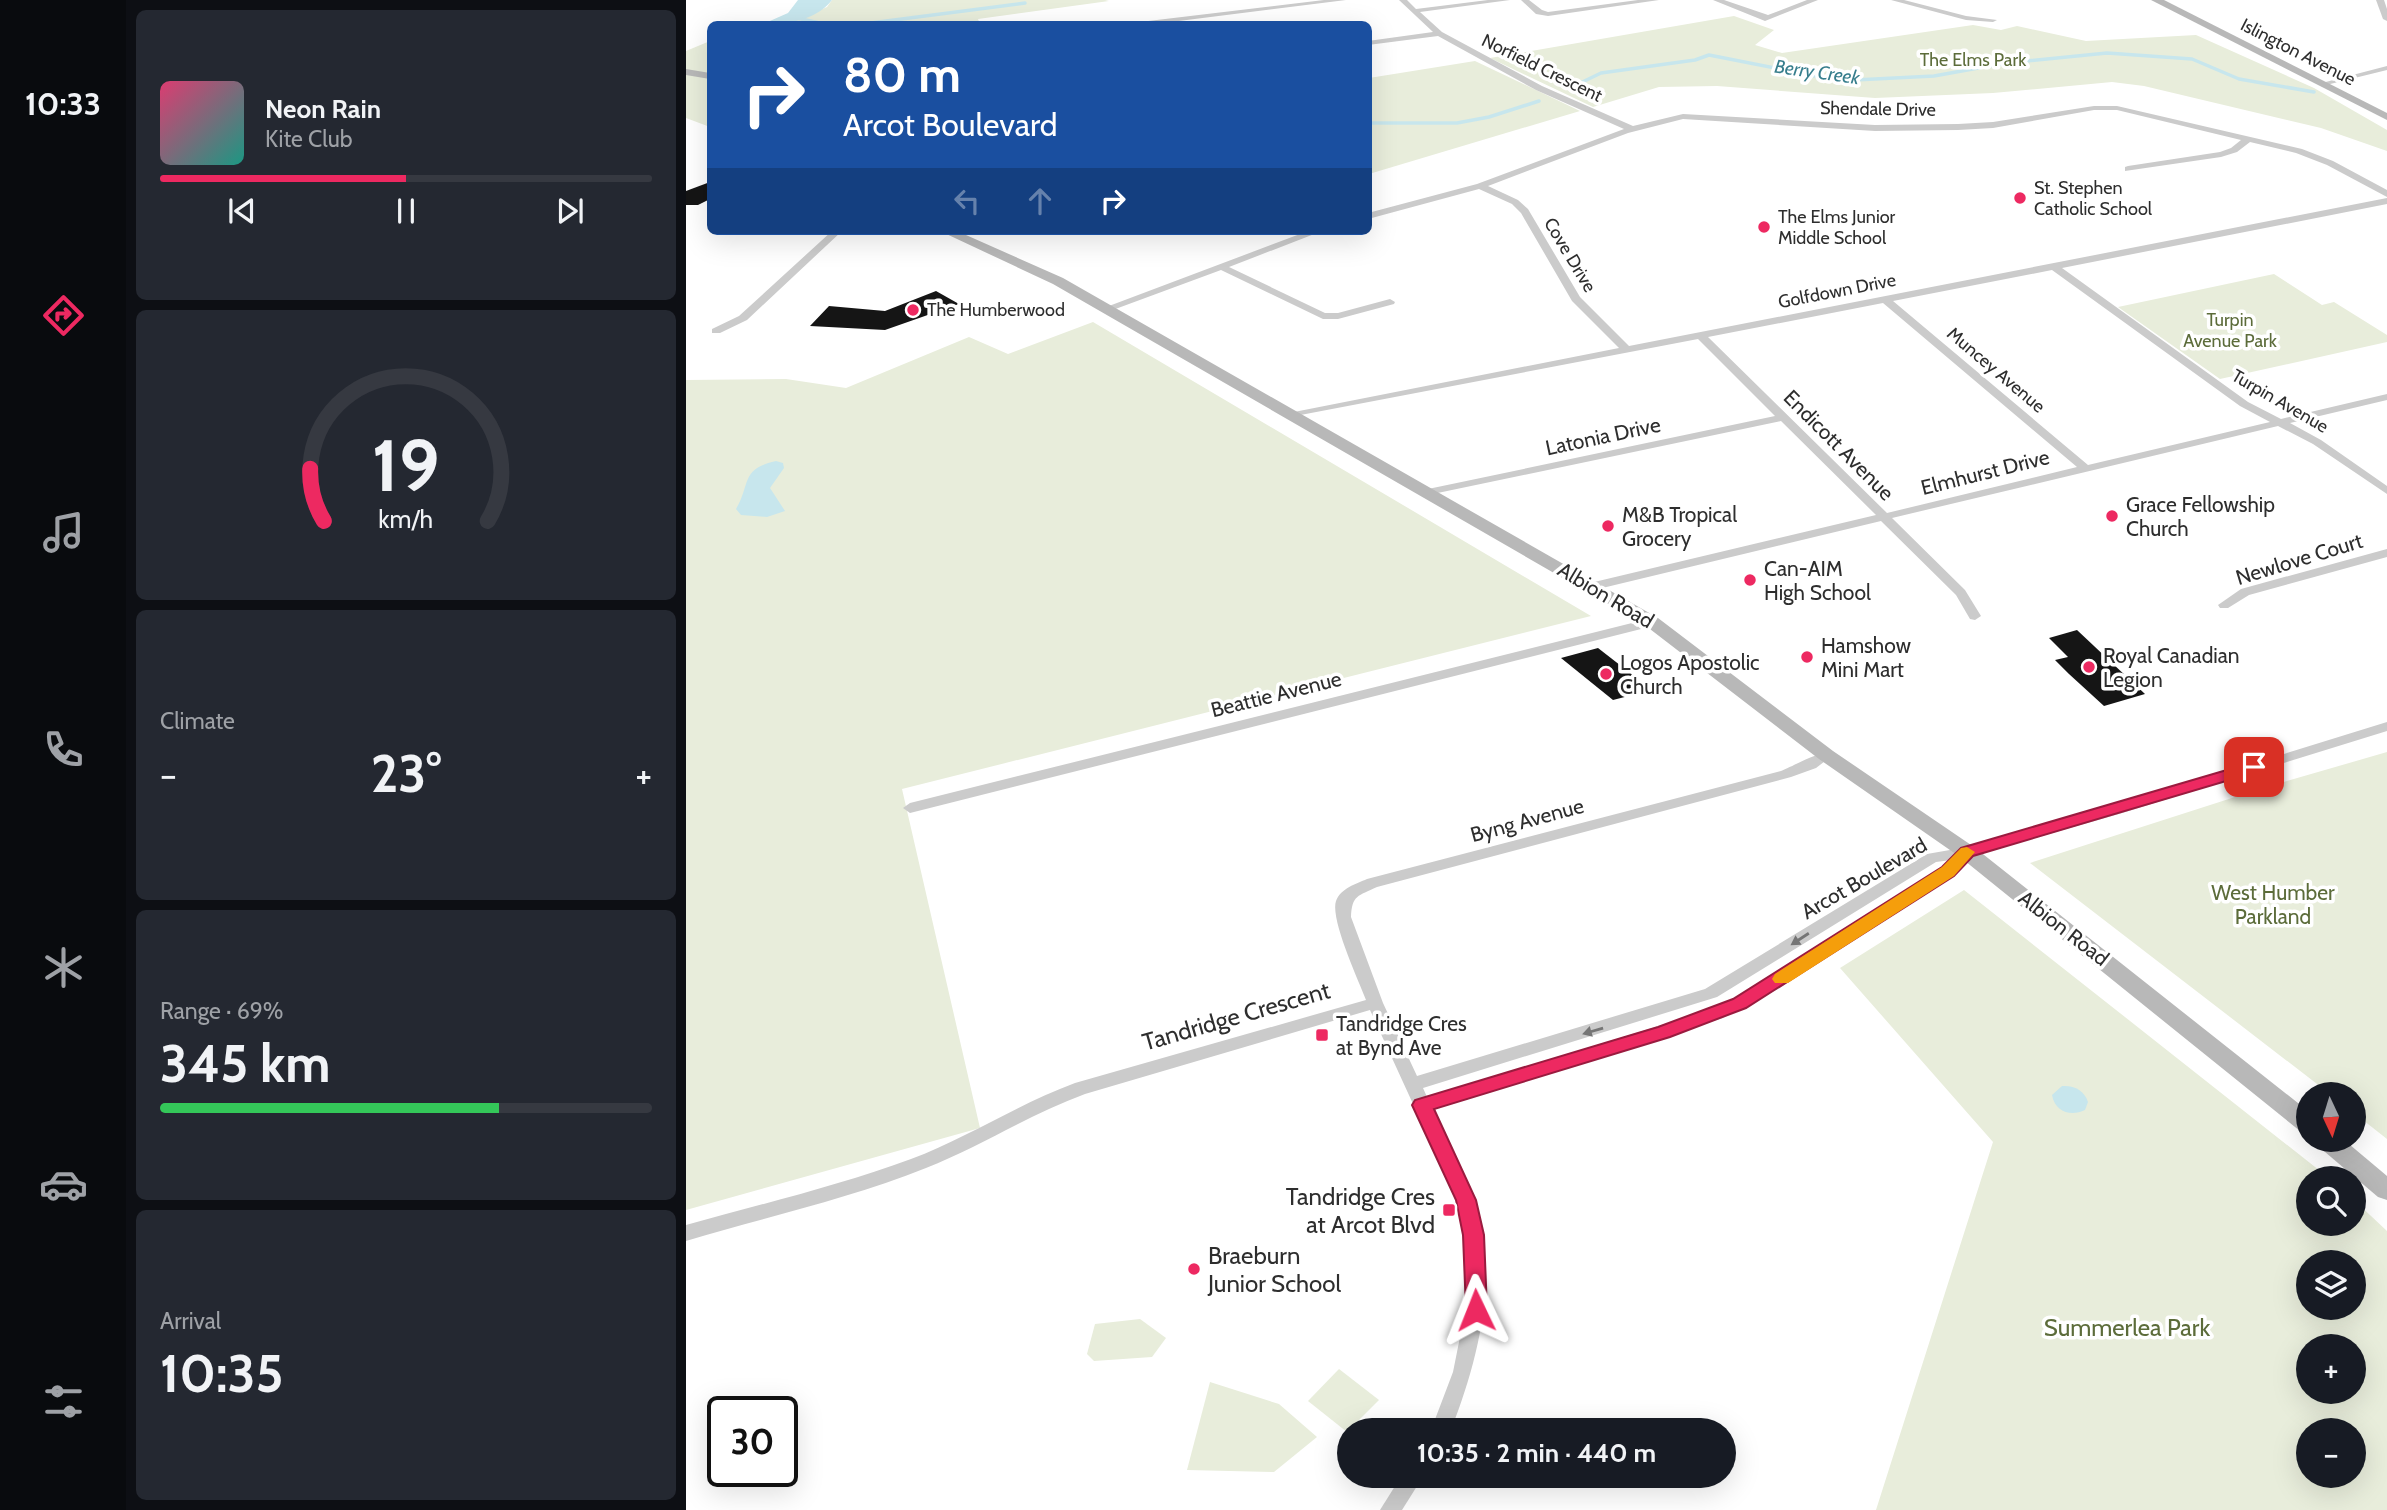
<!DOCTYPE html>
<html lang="en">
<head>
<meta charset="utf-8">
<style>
  body { margin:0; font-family:Cabin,sans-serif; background:#242831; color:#f1f3f6; height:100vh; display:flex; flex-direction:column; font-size:26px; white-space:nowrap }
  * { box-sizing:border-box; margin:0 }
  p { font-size:23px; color:#9ea1a6 }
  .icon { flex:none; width:38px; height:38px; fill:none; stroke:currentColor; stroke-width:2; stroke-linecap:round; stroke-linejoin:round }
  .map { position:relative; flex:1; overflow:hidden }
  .side { display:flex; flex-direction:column; gap:10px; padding:10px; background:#0d0f14; width:560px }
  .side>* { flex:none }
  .guide { position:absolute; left:21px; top:21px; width:665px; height:214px; border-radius:10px; box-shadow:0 7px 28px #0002; background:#1a4fa0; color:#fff; overflow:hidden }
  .needle { width:46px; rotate:176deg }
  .fabs { position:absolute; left:1610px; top:1082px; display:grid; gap:14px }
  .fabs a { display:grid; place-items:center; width:70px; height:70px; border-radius:50%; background:#171b24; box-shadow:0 7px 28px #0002; font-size:35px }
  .speed { position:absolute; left:21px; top:1396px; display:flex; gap:14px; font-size:35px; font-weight:700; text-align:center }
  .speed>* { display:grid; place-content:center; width:91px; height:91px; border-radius:50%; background:#171b24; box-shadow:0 7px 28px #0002; line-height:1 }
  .speed .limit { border:4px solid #111; border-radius:10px; background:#fff; color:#111 }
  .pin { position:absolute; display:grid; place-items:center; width:60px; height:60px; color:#fff; margin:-30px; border-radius:14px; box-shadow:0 4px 10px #0006 }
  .me { position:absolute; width:77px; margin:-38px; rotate:358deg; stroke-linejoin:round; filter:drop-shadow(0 0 5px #0008) }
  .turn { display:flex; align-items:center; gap:24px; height:147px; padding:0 21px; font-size:32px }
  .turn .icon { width:91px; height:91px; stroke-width:2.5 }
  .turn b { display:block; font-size:49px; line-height:60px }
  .lanes { display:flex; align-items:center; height:66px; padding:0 21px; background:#0003; justify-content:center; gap:35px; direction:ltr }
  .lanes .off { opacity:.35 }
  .big { font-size:52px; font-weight:700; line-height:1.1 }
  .side .tile { flex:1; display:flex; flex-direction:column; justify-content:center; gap:10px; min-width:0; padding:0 24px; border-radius:10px; background:#242831 }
  .side .dial { align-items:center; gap:0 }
  .dial svg { height:182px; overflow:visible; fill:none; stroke:#363941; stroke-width:7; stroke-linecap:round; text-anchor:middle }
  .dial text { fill:#f1f3f6; stroke:none }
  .song { display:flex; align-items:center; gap:21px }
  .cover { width:84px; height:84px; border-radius:10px; background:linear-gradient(135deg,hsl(340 70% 55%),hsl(170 70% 35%)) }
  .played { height:7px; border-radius:4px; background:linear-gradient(90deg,#ed2961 50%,#363941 50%) }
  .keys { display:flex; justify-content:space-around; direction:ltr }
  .heat { display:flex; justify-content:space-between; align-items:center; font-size:38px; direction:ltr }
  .charge { height:10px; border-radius:5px; background:linear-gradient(90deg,#34c759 69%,#363941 0) }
  .trip { position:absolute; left:651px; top:1418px; width:399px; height:70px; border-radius:35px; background:#171b24; box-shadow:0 7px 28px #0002; font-weight:700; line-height:70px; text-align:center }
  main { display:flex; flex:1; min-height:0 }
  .tab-bar { display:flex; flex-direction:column; width:126px; justify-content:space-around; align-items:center; background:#090b0e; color:#9ea1a6 }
  .tab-bar .icon { width:49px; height:49px }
  .tab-bar .on { color:#ed2961 }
  .tab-bar b { font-size:32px; color:#f1f3f6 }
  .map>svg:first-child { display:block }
  .green { fill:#e8eddb; fill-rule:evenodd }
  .water { fill:#c7e6ed }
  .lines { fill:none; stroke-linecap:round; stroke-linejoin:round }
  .stream { stroke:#c7e6ed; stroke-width:3.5 }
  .building { fill:#151515 }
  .street { fill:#cbcbcb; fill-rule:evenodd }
  .secondary { fill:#b8b8b8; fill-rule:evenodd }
  .oneway { fill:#757575 }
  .route { fill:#ed2961; stroke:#9a1b3f; stroke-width:2 }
  .slow { fill:#f59e0b }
  .poi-dot { fill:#ed2961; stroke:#fff; stroke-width:2.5 }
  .labels { text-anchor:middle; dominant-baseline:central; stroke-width:7; stroke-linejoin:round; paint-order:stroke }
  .far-street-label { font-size:18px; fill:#2e2e2e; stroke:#fff }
  .far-park-label { font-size:18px; fill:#5c6c3a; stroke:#fff }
  .far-poi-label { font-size:18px; fill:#2e2e2e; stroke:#fff; text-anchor:start }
  .far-water-label { font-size:19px; font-style:italic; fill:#377e8d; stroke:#fff }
  .street-label { font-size:21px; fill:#2e2e2e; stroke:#fff }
  .poi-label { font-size:21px; fill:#2e2e2e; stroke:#fff; text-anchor:start }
  .park-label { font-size:21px; fill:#5c6c3a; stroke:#fff }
  .near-street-label { font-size:24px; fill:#2e2e2e; stroke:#fff }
  .near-poi-label { font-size:24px; fill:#2e2e2e; stroke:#fff; text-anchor:end }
  .near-park-label { font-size:24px; fill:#5c6c3a; stroke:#fff }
</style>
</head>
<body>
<main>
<nav class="tab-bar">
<b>10:33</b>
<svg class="icon on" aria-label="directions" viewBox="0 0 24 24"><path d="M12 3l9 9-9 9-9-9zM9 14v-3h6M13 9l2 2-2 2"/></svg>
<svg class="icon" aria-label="music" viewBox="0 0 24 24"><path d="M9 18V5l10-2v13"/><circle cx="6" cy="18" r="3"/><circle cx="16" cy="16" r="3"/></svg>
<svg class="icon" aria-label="phone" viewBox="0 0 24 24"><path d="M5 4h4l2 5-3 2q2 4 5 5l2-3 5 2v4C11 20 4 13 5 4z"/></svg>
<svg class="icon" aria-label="climate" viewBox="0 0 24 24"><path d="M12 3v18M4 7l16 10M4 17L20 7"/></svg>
<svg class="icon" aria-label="car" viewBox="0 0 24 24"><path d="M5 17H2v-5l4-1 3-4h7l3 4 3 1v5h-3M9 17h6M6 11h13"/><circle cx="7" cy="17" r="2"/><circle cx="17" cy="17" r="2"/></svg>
<svg class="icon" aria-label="filters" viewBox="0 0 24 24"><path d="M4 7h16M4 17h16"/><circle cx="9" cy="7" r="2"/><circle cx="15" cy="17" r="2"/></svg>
</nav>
<section class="side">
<div class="tile">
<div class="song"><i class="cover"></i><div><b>Neon Rain</b><p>Kite Club</p></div></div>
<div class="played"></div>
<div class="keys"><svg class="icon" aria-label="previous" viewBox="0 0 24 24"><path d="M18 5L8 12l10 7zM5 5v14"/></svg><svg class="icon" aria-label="pause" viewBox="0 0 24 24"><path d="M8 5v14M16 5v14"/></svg><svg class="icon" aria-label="next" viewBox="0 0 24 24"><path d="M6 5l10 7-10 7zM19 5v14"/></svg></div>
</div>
<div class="tile dial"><svg viewBox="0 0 100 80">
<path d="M14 69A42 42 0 1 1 86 69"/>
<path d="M14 69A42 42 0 0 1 8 46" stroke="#ed2961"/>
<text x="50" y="56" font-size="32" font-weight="700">19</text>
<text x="50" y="72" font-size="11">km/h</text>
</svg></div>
<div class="tile"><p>Climate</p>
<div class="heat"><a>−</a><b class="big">23°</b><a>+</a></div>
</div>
<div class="tile"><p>Range · 69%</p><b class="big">345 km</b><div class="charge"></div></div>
<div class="tile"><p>Arrival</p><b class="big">10:35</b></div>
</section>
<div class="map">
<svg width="1701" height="1510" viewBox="0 0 1701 1510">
  <rect width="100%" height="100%" fill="#fff"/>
  <g class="green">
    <path d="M146 0H419L423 1 292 19 294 24H101L141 7Z"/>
    <path d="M1048 16 1088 30 1069 45 1096 53 1287 25 1315 30 1331 26 1400 41 1510 35 1628 88 1701 130V151L1635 128 1458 86 1426 82 1307 93 1189 98 1031 86 973 87 907 107 804 58Z"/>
    <path d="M24 41V127L0 118V51Z"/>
    <path d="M789 61 894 111 683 174V78Z"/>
    <path d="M1588 274 1636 305 1648 302 1701 335V342L1534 379 1432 307Z"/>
    <path d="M407 322 905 616 216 789 294 1128 0 1210V380L100 379 160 388 283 337 322 354Z"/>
    <path d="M1701 752V1139L1668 1113V1094H1644L1344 863 1577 788Z"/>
    <path d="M1278 890 1643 1178H1622V1223H1668V1200L1701 1231V1510H1190L1307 1142 1154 968ZM1622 1262H1668V1307H1622ZM1622 1346H1668V1391H1622ZM1622 1430H1668V1475H1622Z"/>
    <path d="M454 1319 480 1338 466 1357 408 1361 401 1354 409 1324Z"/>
    <path d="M653 1369 693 1400 661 1432 622 1401Z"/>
    <path d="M524 1382 593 1404 631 1437 588 1472 501 1470Z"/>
  </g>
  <g class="water">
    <path d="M112 0H146C131 20 100 25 77 24L102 13Z"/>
    <path d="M90 461 97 463 98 468 84 488 99 511 81 517 55 515 50 509C65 484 54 469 90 461Z"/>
    <path d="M1376 1086C1388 1085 1398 1090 1402 1102L1399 1110C1385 1117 1369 1112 1366 1095Z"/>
  </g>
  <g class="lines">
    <g class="stream">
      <path d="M111 18 138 24"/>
      <path d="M177 24 339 3"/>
      <path d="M884 88 915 73 1009 60 1023 55 1139 78 1169 80 1248 76 1320 63 1421 53 1506 59 1553 79 1628 92"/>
      <path d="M682 123H771L803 117 853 101"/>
    </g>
  </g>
  <g class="building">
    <path d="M24 182V199L12 205H0V191Z"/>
    <path d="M250 291 273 304 199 330 124 326 143 306 199 311Z"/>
    <path d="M1391 630 1459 694 1418 706 1383 674 1369 660 1382 657 1363 638Z"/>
    <path d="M912 648 966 690 927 700 875 658Z"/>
  </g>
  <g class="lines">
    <g class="street">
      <path d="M638 0H660L469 24H450L454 22Z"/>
      <path d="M713 0H721L730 9 802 0H824L734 12 756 32 856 86 947 126 997 114 1189 125 1272 124 1307 122 1408 106H1431L1616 149 1647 161 1701 190V197L1641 165 1610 153 1564 142 1551 152 1535 157 1439 171V167L1442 166 1534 152 1545 148 1555 140 1431 110H1408L1307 128 1272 130 1189 131 997 119 942 133 802 186 832 200 842 209 894 297 943 346 1701 198V204L1376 268 1562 402 1595 419 1701 394V400L1604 423 1635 440 1701 486V494L1627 444 1592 426 1206 518 1279 590 1295 616 1289 620 1284 619 1270 595 1195 521 908 590 904 589 902 586 904 583 1190 515 1095 421 742 495 736 492 742 489 1089 416 1012 339 604 417 603 415 608 412 933 348 886 301 835 213 826 204 793 189 682 219V213L791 184 938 129 850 90 752 36 682 45V41L747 32ZM1366 270 1554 406 1584 422 1402 465 1207 301ZM1197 303 1391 467 1201 513 1022 337Z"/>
      <path d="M835 0H843L856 10 862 12 952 0H973L862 16 850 14Z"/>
      <path d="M1027 0H1038L1082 15 1121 0H1132L1079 21Z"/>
      <path d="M1205 0H1218L1280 16 1311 20 1307 22 1280 20Z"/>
      <path d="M1690 0H1698L1701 9V21L1697 19Z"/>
      <path d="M1701 66V70L1636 86 1632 84Z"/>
      <path d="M146 231H156L61 320 34 333H26V329L53 316Z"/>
      <path d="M622 231H636L543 267 639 313H652L704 299 709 302 708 304 652 319H637L535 270 424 311 415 309Z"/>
      <path d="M1701 549V557L1563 595 1542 608H1534L1532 605 1555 589Z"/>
      <path d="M966 618 972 622 971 625 224 813 217 808 224 803Z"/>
      <path d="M1701 722V731L1433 814 1286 856 1267 876 1092 989 1037 1018 746 1109C759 1136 780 1173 789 1201 813 1277 793 1358 765 1430H745L767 1372 778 1317 780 1262 777 1232 771 1200 684 1010 399 1094C344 1114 294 1147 240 1168 162 1199 80 1217 0 1241V1225C75 1204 152 1186 225 1159 281 1138 332 1104 389 1083L680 1000C672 979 644 919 650 901 655 888 670 884 681 879L1095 771C1107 766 1137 750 1145 752L1147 755 1130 768 1105 777 691 887C672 896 666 895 665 917L697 1003 731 1076 1019 989 1241 854 1281 847 1423 808ZM1265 860 1257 868 1080 981 1025 1010 741 1097 737 1088 1031 997 1250 862Z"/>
      <path d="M716 1475H738L716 1510H694Z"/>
    </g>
    <g class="secondary">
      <path d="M1465 0H1478L1701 113V120Z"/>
      <path d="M0 69 24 73V79L0 75Z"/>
      <path d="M254 231H271L377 278 972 618 1147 751 1288 847 1622 1111V1133L1614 1131 1274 857 1133 759 960 626 367 284Z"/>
      <path d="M1628 1139H1657L1701 1176V1200L1692 1197 1632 1146Z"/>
    </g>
  </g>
  <defs><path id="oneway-solid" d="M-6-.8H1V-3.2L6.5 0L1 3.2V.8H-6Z" transform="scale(1.75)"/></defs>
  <g class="oneway">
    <use href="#oneway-solid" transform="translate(1114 939) rotate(147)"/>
    <use href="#oneway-solid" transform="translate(907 1031) rotate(164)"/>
  </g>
  <path class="route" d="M1568 762 1574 763V771L1287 856 1268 876 1060 1008 984 1037 748 1109 790 1200 798 1235 801 1310 798 1317 790 1319 783 1317 780 1310 777 1235 770 1200 726 1105 729 1100 972 1027 1047 999 1256 867 1275 848Z"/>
  <path class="slow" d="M1281 847 1289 852 1268 876 1102 983H1089L1086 979 1089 974 1256 867 1275 848Z"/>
  <g class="poi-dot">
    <circle cx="1334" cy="198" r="7"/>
    <circle cx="1078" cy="227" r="7"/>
    <circle cx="227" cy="310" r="7"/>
    <circle cx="1426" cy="516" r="7"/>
    <circle cx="922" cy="526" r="7"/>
    <circle cx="1064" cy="580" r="7"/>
    <circle cx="1121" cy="657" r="7"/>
    <circle cx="1403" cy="667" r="7"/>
    <circle cx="920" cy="674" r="7"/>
    <rect x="629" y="1028" width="14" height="14" rx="3.5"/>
    <rect x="756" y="1203" width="14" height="14" rx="3.5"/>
    <circle cx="508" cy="1269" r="7"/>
  </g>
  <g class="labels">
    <g class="far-street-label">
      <text transform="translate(1612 52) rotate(27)">Islington Avenue</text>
      <text transform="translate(856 68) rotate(26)">Norfield Crescent</text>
      <text transform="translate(1192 109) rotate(1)">Shendale Drive</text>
      <text transform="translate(884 255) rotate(59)">Cove Drive</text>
      <text transform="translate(1151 291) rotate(-11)">Golfdown Drive</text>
      <text transform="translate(1310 370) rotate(40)">Muncey Avenue</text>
      <text transform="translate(1594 401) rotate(30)">Turpin Avenue</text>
    </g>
    <g class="far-park-label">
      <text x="1287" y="60">The Elms Park</text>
      <text x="1544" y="320">Turpin<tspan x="1544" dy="21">Avenue Park</tspan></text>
    </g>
    <g class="far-poi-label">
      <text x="1348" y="188">St. Stephen<tspan x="1348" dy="21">Catholic School</tspan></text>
      <text x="1092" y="217">The Elms Junior<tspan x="1092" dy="21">Middle School</tspan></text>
      <text x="241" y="310">The Humberwood</text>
    </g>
    <g class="far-water-label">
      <text transform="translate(1131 72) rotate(8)">Berry Creek</text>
    </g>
    <g class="street-label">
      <text transform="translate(917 436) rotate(-12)">Latonia Drive</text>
      <text transform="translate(1153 445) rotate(45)">Endicott Avenue</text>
      <text transform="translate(1299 472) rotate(-14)">Elmhurst Drive</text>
      <text transform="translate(1613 559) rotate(-17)">Newlove Court</text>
      <text transform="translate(920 595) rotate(31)">Albion Road</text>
      <text transform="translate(590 694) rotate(-14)">Beattie Avenue</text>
      <text transform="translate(841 820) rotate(-15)">Byng Avenue</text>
      <text transform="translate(1178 878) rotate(-30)">Arcot Boulevard</text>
      <text transform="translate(1378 928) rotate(38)">Albion Road</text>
    </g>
    <g class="poi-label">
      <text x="1440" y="504">Grace Fellowship<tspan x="1440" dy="24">Church</tspan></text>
      <text x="936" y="514">M&amp;B Tropical<tspan x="936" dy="24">Grocery</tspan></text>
      <text x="1078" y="568">Can-AIM<tspan x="1078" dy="24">High School</tspan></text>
      <text x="1135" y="645">Hamshow<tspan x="1135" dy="24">Mini Mart</tspan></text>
      <text x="1417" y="655">Royal Canadian<tspan x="1417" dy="24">Legion</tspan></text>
      <text x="934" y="662">Logos Apostolic<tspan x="934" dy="24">Church</tspan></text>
      <text x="650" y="1023">Tandridge Cres<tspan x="650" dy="24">at Bynd Ave</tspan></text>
    </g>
    <g class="park-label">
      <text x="1587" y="892">West Humber<tspan x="1587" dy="24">Parkland</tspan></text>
    </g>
    <g class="near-street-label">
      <text transform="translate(550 1016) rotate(-16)">Tandridge Crescent</text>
    </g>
    <g class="near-poi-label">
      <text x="749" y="1196">Tandridge Cres<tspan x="749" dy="28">at Arcot Blvd</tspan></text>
      <text x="522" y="1255" text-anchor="start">Braeburn<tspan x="522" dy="28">Junior School</tspan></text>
    </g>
    <g class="near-park-label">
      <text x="1441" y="1327">Summerlea Park</text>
    </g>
  </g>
</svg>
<div class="fabs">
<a><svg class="needle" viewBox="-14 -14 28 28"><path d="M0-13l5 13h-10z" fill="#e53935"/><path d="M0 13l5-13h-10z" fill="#9ea1a6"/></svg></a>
<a><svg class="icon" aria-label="search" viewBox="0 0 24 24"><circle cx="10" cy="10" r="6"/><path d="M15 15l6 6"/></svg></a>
<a><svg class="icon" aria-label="layers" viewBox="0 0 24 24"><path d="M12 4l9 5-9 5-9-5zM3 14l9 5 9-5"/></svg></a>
<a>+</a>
<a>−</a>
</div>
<div class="speed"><div class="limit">30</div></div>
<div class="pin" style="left:1568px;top:767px;background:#d93025"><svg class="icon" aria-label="arrive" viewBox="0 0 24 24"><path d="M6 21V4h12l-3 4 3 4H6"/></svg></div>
<svg class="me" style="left:790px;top:1310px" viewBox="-20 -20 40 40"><path d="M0-17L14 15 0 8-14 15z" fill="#ed2961" stroke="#fff" stroke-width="4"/></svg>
<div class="trip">10:35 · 2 min · 440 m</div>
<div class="guide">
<div class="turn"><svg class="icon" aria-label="right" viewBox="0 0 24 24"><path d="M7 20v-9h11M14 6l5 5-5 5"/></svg><div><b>80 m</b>Arcot Boulevard</div></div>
<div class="lanes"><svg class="icon off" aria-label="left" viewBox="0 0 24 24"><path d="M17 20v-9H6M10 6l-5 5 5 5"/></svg><svg class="icon off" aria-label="ahead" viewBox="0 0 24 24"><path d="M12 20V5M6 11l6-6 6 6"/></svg><svg class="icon" aria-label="right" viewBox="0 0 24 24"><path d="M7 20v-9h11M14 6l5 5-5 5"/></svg></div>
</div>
</div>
</main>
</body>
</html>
